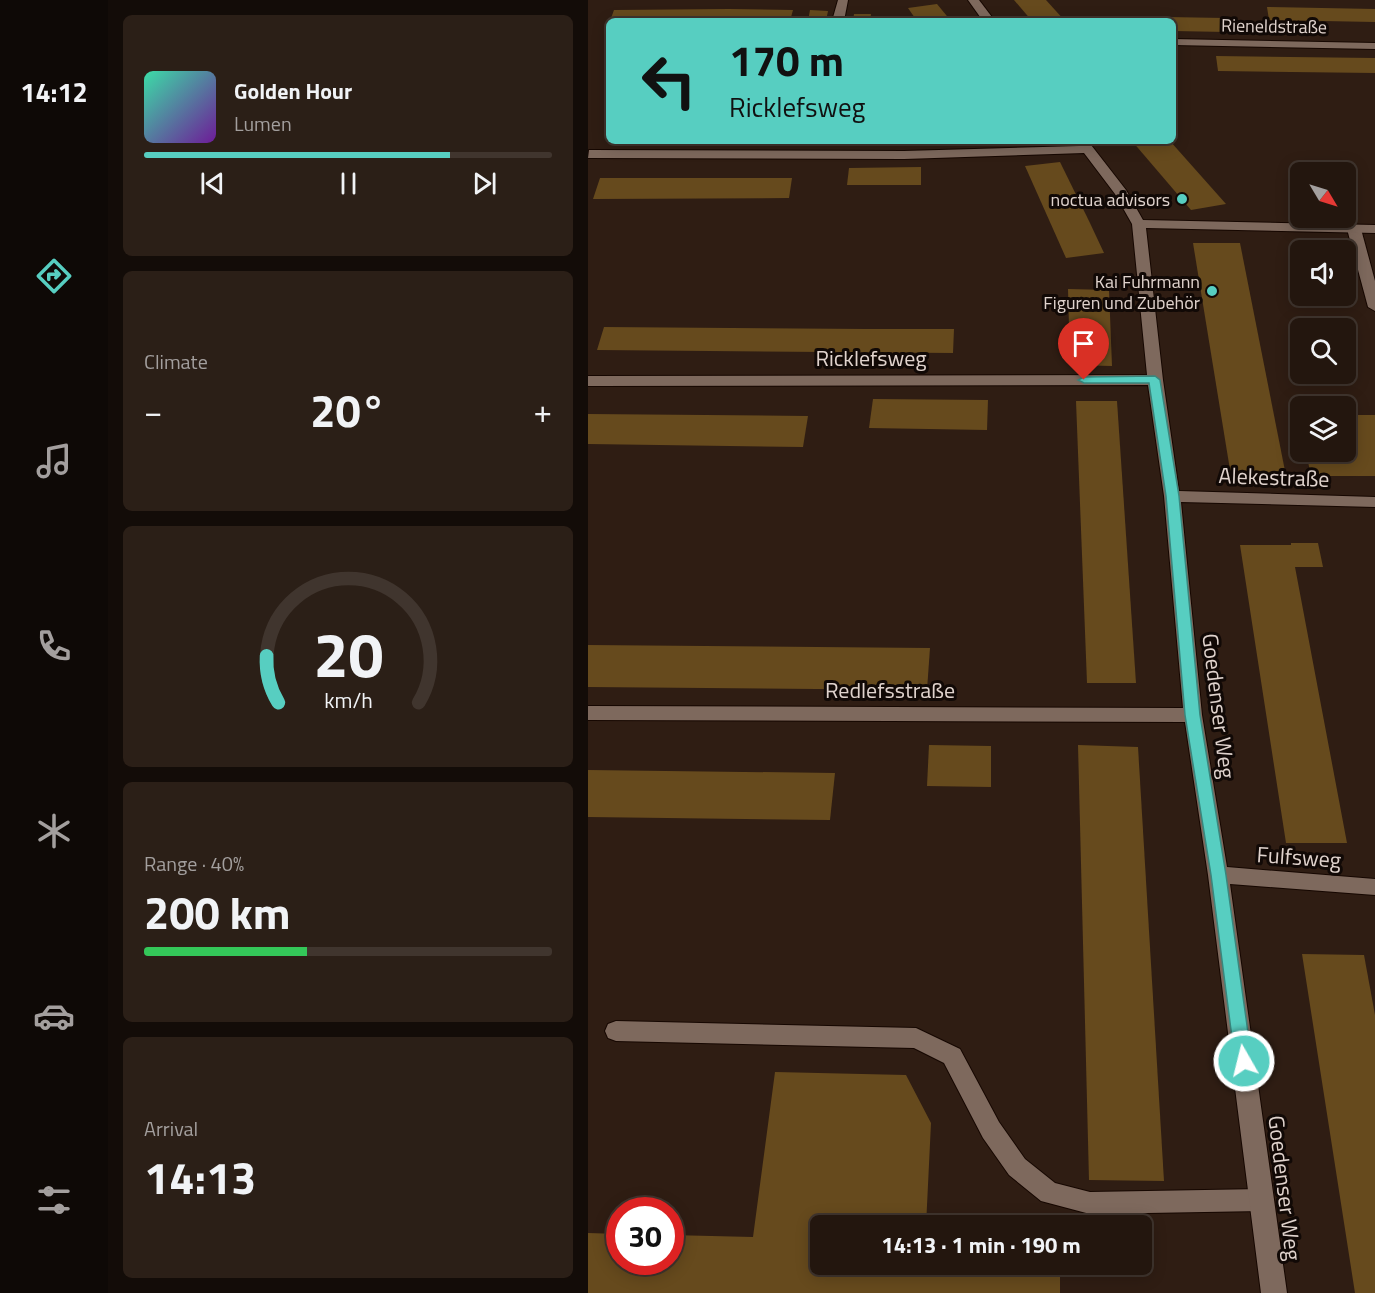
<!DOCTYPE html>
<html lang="en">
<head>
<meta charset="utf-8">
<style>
  body { margin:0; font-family:"Titillium Web",sans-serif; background:#2b1f17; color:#f1f3f6; height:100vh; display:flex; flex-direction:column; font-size:22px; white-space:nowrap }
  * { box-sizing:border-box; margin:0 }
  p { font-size:20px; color:#a39f9e }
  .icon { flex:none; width:33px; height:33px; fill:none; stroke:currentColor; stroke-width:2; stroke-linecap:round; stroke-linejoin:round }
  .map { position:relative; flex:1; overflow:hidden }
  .drawer { display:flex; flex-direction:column; gap:15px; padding:15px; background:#130c08; width:480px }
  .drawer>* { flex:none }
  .hud { position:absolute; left:18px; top:18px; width:570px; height:126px; border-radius:9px; box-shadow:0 3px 15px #0003,0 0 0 2px #40352e; background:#57cec1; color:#111; overflow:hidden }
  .needle { width:39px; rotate:128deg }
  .buttons { position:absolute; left:702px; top:162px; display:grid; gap:12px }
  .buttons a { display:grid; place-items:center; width:66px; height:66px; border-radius:9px; background:#23160e; box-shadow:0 3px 15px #0003,0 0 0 2px #40352e; font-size:30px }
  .speed { position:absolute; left:18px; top:1197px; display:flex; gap:12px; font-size:30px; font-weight:700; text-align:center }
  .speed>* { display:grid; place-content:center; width:78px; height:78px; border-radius:50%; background:#23160e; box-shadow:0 3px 15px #0003,0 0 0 2px #40352e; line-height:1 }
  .speed .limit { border:9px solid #d22; background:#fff; color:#111 }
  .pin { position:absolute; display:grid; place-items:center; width:51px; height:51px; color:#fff; margin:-62px -26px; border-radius:50% 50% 50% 0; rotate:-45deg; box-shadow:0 0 6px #0007 }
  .pin .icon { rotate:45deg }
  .me { position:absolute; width:66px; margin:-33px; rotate:352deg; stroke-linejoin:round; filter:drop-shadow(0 0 4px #0008) }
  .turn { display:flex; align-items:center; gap:21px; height:126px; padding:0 24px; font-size:27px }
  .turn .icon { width:78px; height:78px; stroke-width:2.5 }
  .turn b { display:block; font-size:42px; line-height:51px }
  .big { font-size:45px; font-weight:700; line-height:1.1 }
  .drawer .card { flex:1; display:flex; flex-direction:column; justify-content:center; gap:9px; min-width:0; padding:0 21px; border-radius:9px; background:#2b1f17 }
  .drawer .dial { align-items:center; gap:0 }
  .dial svg { height:156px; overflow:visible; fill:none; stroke:#40352e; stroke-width:7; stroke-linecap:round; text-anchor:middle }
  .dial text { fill:#f1f3f6; stroke:none }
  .song { display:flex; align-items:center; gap:18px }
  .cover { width:72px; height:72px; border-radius:9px; background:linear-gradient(135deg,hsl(160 70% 55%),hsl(280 70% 35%)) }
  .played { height:6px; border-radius:3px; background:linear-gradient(90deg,#57cec1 75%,#40352e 75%) }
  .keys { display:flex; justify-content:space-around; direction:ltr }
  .heat { display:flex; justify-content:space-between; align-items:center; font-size:33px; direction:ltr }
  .charge { height:9px; border-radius:4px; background:linear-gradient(90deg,#34c759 40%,#40352e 0) }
  .trip { position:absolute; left:222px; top:1215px; width:342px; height:60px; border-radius:9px; background:#23160e; box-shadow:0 3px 15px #0003,0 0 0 2px #40352e; font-weight:700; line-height:60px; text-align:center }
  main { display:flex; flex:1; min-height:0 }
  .tab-bar { display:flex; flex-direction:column; width:108px; justify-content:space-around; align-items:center; background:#0e0906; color:#a39f9e }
  .tab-bar .icon { width:42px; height:42px }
  .tab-bar .active { color:#57cec1 }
  .tab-bar b { font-size:27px; color:#f1f3f6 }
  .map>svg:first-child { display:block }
  .building { fill:#664a1d }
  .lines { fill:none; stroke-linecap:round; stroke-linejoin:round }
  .lane-casing { stroke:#160701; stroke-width:2 }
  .street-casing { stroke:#160701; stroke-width:2 }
  .lane { fill:#7e695d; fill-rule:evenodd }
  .street { fill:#7e695d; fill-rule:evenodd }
  .route { fill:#57cec1; stroke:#39867d; stroke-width:1.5 }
  .poi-dot { fill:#57cec1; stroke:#110906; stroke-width:2 }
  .labels { text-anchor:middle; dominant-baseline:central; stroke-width:6; stroke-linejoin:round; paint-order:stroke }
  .far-street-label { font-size:18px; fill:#e0d3cd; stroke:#110906 }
  .far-poi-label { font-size:18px; fill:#e0d3cd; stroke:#110906; text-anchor:end }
  .street-label { font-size:22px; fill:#e0d3cd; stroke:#110906 }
</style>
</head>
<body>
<main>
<nav class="tab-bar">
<b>14:12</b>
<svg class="icon active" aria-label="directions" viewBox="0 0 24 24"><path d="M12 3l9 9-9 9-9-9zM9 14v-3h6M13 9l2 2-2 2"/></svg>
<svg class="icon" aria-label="music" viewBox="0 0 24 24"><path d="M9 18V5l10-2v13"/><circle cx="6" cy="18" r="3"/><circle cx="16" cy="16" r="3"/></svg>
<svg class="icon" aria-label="phone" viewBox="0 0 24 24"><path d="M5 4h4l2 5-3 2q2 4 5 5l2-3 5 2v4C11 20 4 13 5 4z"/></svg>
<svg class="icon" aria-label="climate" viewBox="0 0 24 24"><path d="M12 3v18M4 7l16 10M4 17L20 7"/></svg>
<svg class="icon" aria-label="car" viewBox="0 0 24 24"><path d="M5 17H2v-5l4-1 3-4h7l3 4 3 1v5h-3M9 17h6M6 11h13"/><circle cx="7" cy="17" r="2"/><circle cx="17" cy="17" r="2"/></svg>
<svg class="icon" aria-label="filters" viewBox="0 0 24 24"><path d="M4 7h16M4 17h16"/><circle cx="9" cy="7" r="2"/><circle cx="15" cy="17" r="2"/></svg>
</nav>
<section class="drawer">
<div class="card">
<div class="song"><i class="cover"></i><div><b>Golden Hour</b><p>Lumen</p></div></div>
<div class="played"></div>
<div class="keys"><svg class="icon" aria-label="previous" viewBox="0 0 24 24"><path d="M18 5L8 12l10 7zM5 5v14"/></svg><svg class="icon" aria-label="pause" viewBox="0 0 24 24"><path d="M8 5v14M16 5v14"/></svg><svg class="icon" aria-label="next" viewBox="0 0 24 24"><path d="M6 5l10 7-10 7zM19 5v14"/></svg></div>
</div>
<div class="card"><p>Climate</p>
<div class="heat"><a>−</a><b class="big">20°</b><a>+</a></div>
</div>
<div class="card dial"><svg viewBox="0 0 100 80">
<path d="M14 69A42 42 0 1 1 86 69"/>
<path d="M14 69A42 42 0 0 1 8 45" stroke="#57cec1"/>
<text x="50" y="56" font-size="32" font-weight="700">20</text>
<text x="50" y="72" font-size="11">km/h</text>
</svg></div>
<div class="card"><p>Range · 40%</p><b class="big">200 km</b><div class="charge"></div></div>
<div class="card"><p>Arrival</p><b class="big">14:13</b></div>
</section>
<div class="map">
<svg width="787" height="1293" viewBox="0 0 787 1293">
  <rect width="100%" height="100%" fill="#2f1d13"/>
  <g class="building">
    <path d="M426 0H458L477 21H444Z"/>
    <path d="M349 4 363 21H329L320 8Z"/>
    <path d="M679 7 787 9V22L681 20Z"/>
    <path d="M141 9 205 10 202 21H22L26 10Z"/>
    <path d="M222 10 240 11 238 21H220Z"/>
    <path d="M266 14H283L282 21H265Z"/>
    <path d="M578 17 637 18 639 32 585 31V21H579Z"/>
    <path d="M628 56 787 58V73L630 71Z"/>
    <path d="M544 141H582L638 204 603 210Z"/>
    <path d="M472 162 501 221 516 253 478 258 437 166Z"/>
    <path d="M333 167V185H259L261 168Z"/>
    <path d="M12 178H204L201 198 5 199Z"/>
    <path d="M605 243H652L698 476H643Z"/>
    <path d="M480 289 521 290 524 366 482 365Z"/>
    <path d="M16 327 279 329H366L365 353 9 350Z"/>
    <path d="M285 399 400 400 399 430 281 428Z"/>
    <path d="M488 401H529L548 683H499Z"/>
    <path d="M0 414 220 416 215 447 0 444Z"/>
    <path d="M767 415H787V476H723L718 452H758V429H770Z"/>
    <path d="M703 543H730L735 567H707L759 843H698L652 545H703Z"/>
    <path d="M0 645 342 648 339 690 0 687Z"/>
    <path d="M341 745 403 746V787L339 786Z"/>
    <path d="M490 745 550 747 576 1181 501 1180Z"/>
    <path d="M0 770 247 773 242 820 0 817Z"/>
    <path d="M714 954 776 955 787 1015V1293H767Z"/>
    <path d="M187 1072 318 1075 343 1123 338 1226H232V1264H472V1293H0V1233L32 1234V1262H82V1235L165 1237Z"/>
  </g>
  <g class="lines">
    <defs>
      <g id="lane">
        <path d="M250 0H260L256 21H244Z"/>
        <path d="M766 225 773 229 787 281V311L780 307 759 229Z"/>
        <path d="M28 1021 328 1028 372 1049 411 1122 437 1159 467 1183 502 1192 674 1189 682 1192 686 1200 682 1208 674 1211 502 1214 453 1201 421 1175 395 1138 356 1063 326 1048 28 1041 20 1038 17 1031 20 1024Z"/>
      </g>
      <g id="street">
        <path d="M380 0H391L407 21H395Z"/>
        <path d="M585 39 787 43V49L585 45Z"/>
        <path d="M488 141H500L538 190 555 220 787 225V233L558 228 575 380 591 491 787 497V507L593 502 614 715 639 867 787 879V895L642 884 699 1293H673L620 875 597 722 0 720V706L595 708 576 496 560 385 0 386V376L559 375 544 224 527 194 496 153 316 159 0 158 1 150 316 151 491 146Z"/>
      </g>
    </defs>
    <use href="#lane" class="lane-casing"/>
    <use href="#street" class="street-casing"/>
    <use href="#lane" class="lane"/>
    <use href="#street" class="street"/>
  </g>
  <path class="route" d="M567 376 572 380 591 496 612 715 638 875 664 1061 662 1066 656 1068 650 1066 647 1061 623 875 597 715 578 496 561 383H496L490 380 496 377Z"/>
  <g class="poi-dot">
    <circle cx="594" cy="199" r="6"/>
    <circle cx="624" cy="291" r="6"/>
  </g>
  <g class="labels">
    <g class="far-street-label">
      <text transform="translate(686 26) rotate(1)">Rieneldstraße</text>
    </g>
    <g class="far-poi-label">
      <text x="582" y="199">noctua advisors</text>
      <text x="612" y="281">Kai Fuhrmann<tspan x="612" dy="21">Figuren und Zubehör</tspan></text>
    </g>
    <g class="street-label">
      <text x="283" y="358">Ricklefsweg</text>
      <text transform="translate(686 477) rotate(2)">Alekestraße</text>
      <text x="302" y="690">Redlefsstraße</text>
      <text transform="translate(631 706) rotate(83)">Goedenser Weg</text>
      <text transform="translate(711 857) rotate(4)">Fulfsweg</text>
      <text transform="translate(697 1188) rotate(83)">Goedenser Weg</text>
    </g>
  </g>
</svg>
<div class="buttons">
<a><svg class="needle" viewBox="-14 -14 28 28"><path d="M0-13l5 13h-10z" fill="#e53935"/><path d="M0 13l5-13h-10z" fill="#a39f9e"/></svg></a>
<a><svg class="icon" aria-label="sound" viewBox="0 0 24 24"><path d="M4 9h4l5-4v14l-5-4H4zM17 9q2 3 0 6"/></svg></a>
<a><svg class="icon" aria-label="search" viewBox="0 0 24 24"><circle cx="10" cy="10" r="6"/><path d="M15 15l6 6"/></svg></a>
<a><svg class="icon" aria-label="layers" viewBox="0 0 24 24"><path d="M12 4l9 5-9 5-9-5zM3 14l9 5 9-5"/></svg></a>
</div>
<div class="speed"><div class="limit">30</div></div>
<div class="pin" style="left:496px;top:380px;background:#d93025"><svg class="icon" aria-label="arrive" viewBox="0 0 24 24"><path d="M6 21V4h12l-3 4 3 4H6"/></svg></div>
<svg class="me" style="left:656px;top:1061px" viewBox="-20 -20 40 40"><circle r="17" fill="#57cec1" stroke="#fff" stroke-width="3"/><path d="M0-11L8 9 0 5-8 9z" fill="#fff"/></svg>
<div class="trip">14:13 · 1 min · 190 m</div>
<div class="hud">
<div class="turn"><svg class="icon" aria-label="left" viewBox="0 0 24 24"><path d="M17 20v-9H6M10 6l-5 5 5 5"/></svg><div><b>170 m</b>Ricklefsweg</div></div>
</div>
</div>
</main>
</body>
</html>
